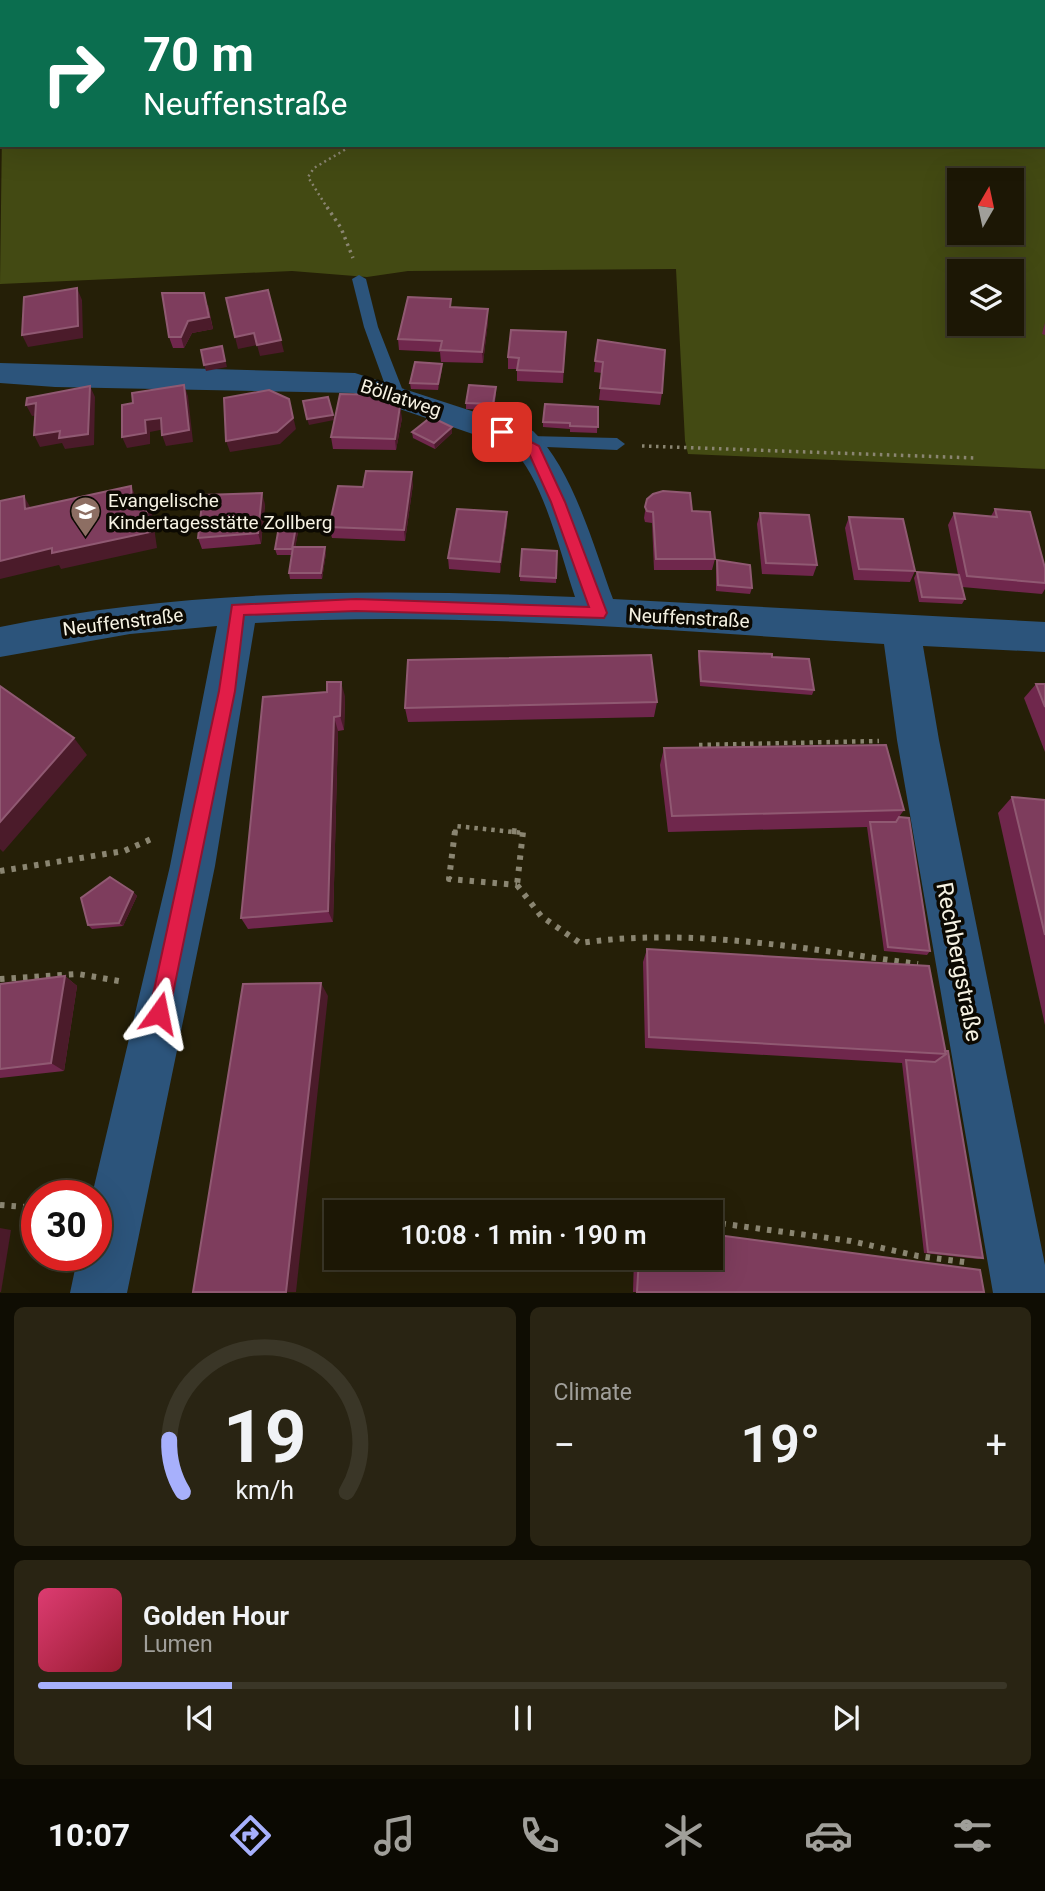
<!DOCTYPE html>
<html lang="en">
<head>
<meta charset="utf-8">
<style>
  body { margin:0; font-family:Roboto,sans-serif; background:#292413; color:#f1f3f6; height:100vh; display:flex; flex-direction:column; font-size:26px; white-space:nowrap }
  * { box-sizing:border-box; margin:0 }
  p { font-size:23px; color:#a09f9a }
  .icon { flex:none; width:38px; height:38px; fill:none; stroke:currentColor; stroke-width:2; stroke-linecap:round; stroke-linejoin:round }
  .map { position:relative; height:1293px; overflow:hidden }
  .drawer { display:flex; flex-direction:column; gap:14px; padding:14px; background:#0f0d03; flex:1 }
  .drawer>* { flex:none }
  .guide { position:absolute; left:0px; top:0px; width:1046px; height:147px; box-shadow:0 7px 28px #0002,0 0 0 2px #3a3627; background:#0b6e4f; color:#fff; overflow:hidden }
  .needle { width:46px; rotate:9deg }
  .buttons { position:absolute; left:947px; top:168px; display:grid; gap:14px }
  .buttons a { display:grid; place-items:center; width:77px; height:77px; border-radius:0px; background:#1c1705; box-shadow:0 7px 28px #0002,0 0 0 2px #3a3627; font-size:35px }
  .speed { position:absolute; left:21px; top:1180px; display:flex; gap:14px; font-size:35px; font-weight:700; text-align:center }
  .speed>* { display:grid; place-content:center; width:91px; height:91px; border-radius:50%; background:#1c1705; box-shadow:0 7px 28px #0002,0 0 0 2px #3a3627; line-height:1 }
  .speed .limit { border:10px solid #d22; background:#fff; color:#111 }
  .pin { position:absolute; display:grid; place-items:center; width:60px; height:60px; color:#fff; margin:-30px; border-radius:14px; box-shadow:0 4px 10px #0006 }
  .me { position:absolute; width:77px; margin:-38px; rotate:12deg; stroke-linejoin:round; filter:drop-shadow(0 0 5px #0008) }
  .turn { display:flex; align-items:center; gap:24px; height:147px; padding:0 28px; font-size:32px }
  .turn .icon { width:91px; height:91px; stroke-width:2.5 }
  .turn b { display:block; font-size:49px; line-height:60px }
  .big { font-size:52px; font-weight:600; line-height:1.1 }
  .drawer .widget { flex:1; display:flex; flex-direction:column; justify-content:center; gap:10px; min-width:0; padding:0 24px; border-radius:10px; background:#292413 }
  .drawer .dial { align-items:center; gap:0 }
  .dial svg { height:182px; overflow:visible; fill:none; stroke:#3a3627; stroke-width:7; stroke-linecap:round; text-anchor:middle }
  .dial text { fill:#f1f3f6; stroke:none }
  .song { display:flex; align-items:center; gap:21px }
  .cover { width:84px; height:84px; border-radius:10px; background:linear-gradient(135deg,hsl(340 70% 55%),hsl(350 70% 35%)) }
  .played { height:7px; border-radius:4px; background:linear-gradient(90deg,#a7b0fc 20%,#3a3627 20%) }
  .keys { display:flex; justify-content:space-around; direction:ltr }
  .heat { display:flex; justify-content:space-between; align-items:center; font-size:38px; direction:ltr }
  .drawer .tiles { flex:1; display:grid; gap:14px; grid-template-columns:1fr 1fr }
  .widget:last-child { grid-column:span 2 }
  .trip { position:absolute; left:324px; top:1200px; width:399px; height:70px; border-radius:0px; background:#1c1705; box-shadow:0 7px 28px #0002,0 0 0 2px #3a3627; font-weight:600; line-height:70px; text-align:center }
  .dock { display:flex; height:112px; justify-content:space-around; align-items:center; background:#0b0902; color:#a09f9a }
  .dock .icon { width:49px; height:49px }
  .dock .active { color:#a7b0fc }
  .dock b { font-size:32px; color:#f1f3f6 }
  .map>svg:first-child { display:block }
  .green { fill:#434a13; fill-rule:evenodd }
  .lines { fill:none; stroke-linecap:round; stroke-linejoin:round }
  .path-far3 { stroke:#8a8571; stroke-width:2.5; stroke-dasharray:2 3.5; stroke-linecap:butt }
  .path-far2 { stroke:#8a8571; stroke-width:3.5; stroke-dasharray:2.5 4.5; stroke-linecap:butt }
  .path-far1 { stroke:#8a8571; stroke-width:4.5; stroke-dasharray:3.5 5; stroke-linecap:butt }
  .path { stroke:#8a8571; stroke-width:6; stroke-dasharray:4.5 7; stroke-linecap:butt }
  .service { fill:#2c547b; fill-rule:evenodd }
  .minor { fill:#2c547b; fill-rule:evenodd }
  .secondary { fill:#2d72b0; fill-rule:evenodd }
  .wall { fill:#6f274c }
  .shaded-wall { fill:#4b1b2a }
  .building { fill:#7e3d5d; stroke:#905972; stroke-width:2 }
  .route { fill:#e11d48; stroke:#92132f; stroke-width:2 }
  .labels { text-anchor:middle; dominant-baseline:central; stroke-width:7; stroke-linejoin:round; paint-order:stroke }
  .street-label { font-size:19px; fill:#f6f2e3; stroke:#0c0902 }
  .poi-label { font-size:19px; fill:#f6f2e3; stroke:#0c0902; text-anchor:start }
  .near-street-label { font-size:23px; fill:#f6f2e3; stroke:#0c0902 }
</style>
</head>
<body>
<div class="map">
<svg width="1045" height="1293" viewBox="0 0 1045 1293">
  <rect width="100%" height="100%" fill="#251f07"/>
  <path class="green" d="M699 0H1045V469L688 454 685 441 676 269 408 271 367 277 292 271 0 284 2 130V145H1045V2ZM959 180H1012V233H959ZM959 271H1012V324H959Z"/>
  <g class="lines">
    <path class="path-far3" d="M328 209 308 177 314 168 353 145"/>
    <g class="path-far2">
      <path d="M327 207 341 228 353 258"/>
      <path d="M642 446 975 458"/>
    </g>
    <g class="path-far1">
      <path d="M699 745 879 741"/>
      <path d="M455 833 456 826 523 833"/>
    </g>
    <g class="path">
      <path d="M455 831 449 879 517 885"/>
      <path d="M512 831 523 832 517 885"/>
      <path d="M0 871 124 851 156 837"/>
      <path d="M517 885 541 916 580 943C692 927 807 949 918 964"/>
      <path d="M0 979 78 974 125 982"/>
      <path d="M0 1205 37 1208"/>
      <path d="M627 1211 640 1213"/>
      <path d="M710 1222 851 1241 918 1256 971 1263"/>
    </g>
    <g class="service">
      <path d="M359 275 366 279 378 327 405 396 403 400H391L389 396 364 327 352 279Z"/>
      <path d="M529 436 617 438 625 444 617 450 523 446 521 442Z"/>
    </g>
    <path class="minor" d="M0 363 355 373 533 431C573 469 594 548 613 599L1045 622V652L923 646 939 740 1045 1265V1293H993L897 740 884 644C676 632 462 610 255 623L215 866 127 1293H70L78 1255H96V1195H92L170 866 217 626 130 634 0 657V627C191 588 381 589 575 597 560 553 544 480 511 447L353 393 55 387 0 383Z"/>
    <g class="secondary">
      <path d="M220 0H297L219 2Z"/>
      <path d="M385 0H412L413 2H386Z"/>
      <path d="M0 11H2L0 24Z"/>
      <rect x="0" y="115" width="2" height="14"/>
    </g>
  </g>
  <g class="wall">
    <path d="M484 0H572L571 2H484Z"/>
    <rect x="647" y="0" width="41" height="2"/>
    <path d="M208 305 213 329 192 333 184 348H173L169 337Z"/>
    <path d="M451 307 488 321 483 363 441 362 440 352 399 350 398 339Z"/>
    <path d="M1045 323V335L1042 334Z"/>
    <path d="M566 332 563 383 517 381V369H508V357Z"/>
    <path d="M598 340 662 393 660 405 599 400 602 373 594 372Z"/>
    <path d="M442 364V369L438 390 411 389 410 383Z"/>
    <path d="M496 393 494 410 466 409V403Z"/>
    <path d="M598 407 597 433 570 432V429L543 427V422Z"/>
    <path d="M402 418 396 450 333 449 331 437Z"/>
    <path d="M412 432 452 433 435 449 413 438Z"/>
    <path d="M413 484 405 541 332 538 329 527 363 487Z"/>
    <path d="M647 499 715 559 712 570H654L652 523 645 522 644 518Z"/>
    <path d="M265 504 261 544 202 549 198 538Z"/>
    <path d="M995 509 1045 568V589L1042 594 962 587 965 599 962 604 919 602 914 578 917 572 958 574 948 525 954 513 991 516Z"/>
    <path d="M507 512V523L500 573 449 569 448 558Z"/>
    <path d="M760 513 817 565 813 576 762 574 757 524Z"/>
    <path d="M849 517 915 571 910 582 854 580 845 528Z"/>
    <path d="M299 527 295 547 326 553 322 579H290L289 573 292 555H277L275 549Z"/>
    <path d="M557 551 556 583 520 581V576Z"/>
    <path d="M717 560 752 588 750 594 716 591V565Z"/>
    <path d="M699 651 772 657 814 690 812 695 700 686 698 656Z"/>
    <path d="M1036 684H1045V752L1024 698Z"/>
    <path d="M345 696 344 730 338 731 333 922 248 929 241 918 263 697Z"/>
    <path d="M657 702 654 717 408 722 405 708Z"/>
    <path d="M664 748 904 810 899 817 930 951 927 955 884 951 867 827 668 832 660 765Z"/>
    <path d="M1012 797 1045 800V1025L998 813Z"/>
    <path d="M133 892 137 896 123 926 92 929 88 925Z"/>
    <path d="M647 949 929 966 983 1258 978 1259 924 1253 902 1063 645 1048 643 962Z"/>
    <path d="M65 976 77 986 64 1071 0 1078V984Z"/>
    <path d="M634 1258H710L984 1292H633Z"/>
  </g>
  <g class="shaded-wall">
    <path d="M2 48V61H0V50Z"/>
    <path d="M77 288 82 300 83 338 28 347 22 335Z"/>
    <path d="M204 293 213 329 192 333 184 348 181 337 188 321Z"/>
    <path d="M488 309V321L483 363 482 352Z"/>
    <path d="M254 333 281 340 284 352 260 356 257 345 238 349 235 337Z"/>
    <path d="M222 346 227 367 206 371 204 365Z"/>
    <path d="M442 364V369L438 390V384Z"/>
    <path d="M184 385 188 396 193 442 166 446 162 435Z"/>
    <path d="M90 386 95 397 94 445 65 449 62 443 40 447 34 435Z"/>
    <path d="M289 399 296 429 280 444 230 452 226 441Z"/>
    <path d="M36 403 42 415 32 416 26 405Z"/>
    <path d="M400 406 402 418 396 450 395 439Z"/>
    <path d="M333 415 334 420 309 425 307 419Z"/>
    <path d="M161 418 165 429 150 432V444L127 448 122 437 145 420Z"/>
    <path d="M452 427V433L435 449 434 443Z"/>
    <path d="M412 472 413 484 405 541 404 530Z"/>
    <path d="M131 486 138 502 132 500Z"/>
    <path d="M262 493 265 504 261 544 258 533Z"/>
    <path d="M24 496 33 512 25 509Z"/>
    <path d="M144 496 152 513 157 548 61 569 59 565 0 579V561Z"/>
    <path d="M507 512V523L500 573V562Z"/>
    <path d="M297 521 299 527 294 555 292 549Z"/>
    <path d="M325 547 326 553 322 579 321 573Z"/>
    <path d="M341 682 345 696 344 730 340 716Z"/>
    <path d="M334 717 338 731 333 922 328 911Z"/>
    <path d="M74 738 87 755 3 852 0 849V822Z"/>
    <path d="M133 892 137 896 123 926 119 923Z"/>
    <path d="M65 976 77 986 64 1071 51 1063Z"/>
    <path d="M321 983 328 996 296 1292H286Z"/>
    <path d="M0 1228 11 1230 1 1292H0Z"/>
  </g>
  <g class="building">
    <path d="M484 0H541L484 2Z"/>
    <path d="M589 0H599L626 2H588Z"/>
    <rect x="806" y="0" width="13" height="2"/>
    <path d="M0 35H2V48L1 50H0Z"/>
    <path d="M77 288 78 326 22 335 24 297Z"/>
    <path d="M268 290 281 340 257 345 254 333 235 337 226 298Z"/>
    <path d="M162 293H204L209 317 188 321 181 337H169Z"/>
    <path d="M408 297 451 299 450 307 488 309 482 352 440 350 442 341 398 339Z"/>
    <path d="M511 330 566 332 563 372 517 370 519 358 508 357Z"/>
    <path d="M598 340 665 350 662 393 600 388 603 362 595 361Z"/>
    <path d="M222 346 225 361 204 365 201 350Z"/>
    <path d="M415 362 442 364 438 384 410 383Z"/>
    <path d="M184 385 189 430 162 435 161 418 145 420 146 433 122 437V405L133 403 132 393Z"/>
    <path d="M469 385 496 387 493 404 466 403Z"/>
    <path d="M90 386 88 434 59 438 60 431 34 435 36 403 26 405 27 398Z"/>
    <path d="M269 390 289 399 293 418 277 432 226 441 224 398Z"/>
    <path d="M340 394 385 395 400 406 395 439 331 437Z"/>
    <path d="M328 397 333 415 307 419 303 401Z"/>
    <path d="M545 404 598 407V427L570 426V423L543 422Z"/>
    <path d="M431 417 452 427 434 443 412 432Z"/>
    <path d="M366 471 412 472 404 530 329 527 338 486 363 487Z"/>
    <path d="M131 486 132 500 144 496 150 532 52 553V548L0 561V501L24 496 25 509Z"/>
    <path d="M663 491 690 493 692 511 710 512 715 559H656L653 512 647 511 645 507 647 499 653 494Z"/>
    <path d="M262 493 258 533 198 538 203 495Z"/>
    <path d="M457 509 507 512 500 562 448 558Z"/>
    <path d="M995 509 1030 512 1045 568V583L967 576 954 513 997 517Z"/>
    <path d="M760 513 809 515 817 565 766 563Z"/>
    <path d="M849 517 903 519 915 571 859 569Z"/>
    <path d="M280 521H297L292 549H275Z"/>
    <path d="M293 547H325L321 573H289Z"/>
    <path d="M522 549 557 551 556 578 520 576Z"/>
    <path d="M717 560 750 565 752 588 718 585Z"/>
    <path d="M917 572 959 575 965 599 922 597Z"/>
    <path d="M699 651 772 654V657L809 659 814 690 701 681Z"/>
    <path d="M651 655 657 702 405 708 408 660Z"/>
    <path d="M327 682H341L340 716 334 717 328 911 241 918 263 697 327 692Z"/>
    <path d="M1036 684H1045V707Z"/>
    <path d="M0 686 74 738 0 822Z"/>
    <path d="M886 745 904 810 672 816 664 748Z"/>
    <path d="M1012 797 1045 800V935Z"/>
    <path d="M899 817 909 818 930 951 888 947 870 822H896Z"/>
    <path d="M110 877 133 892 119 923 88 925 81 898Z"/>
    <path d="M647 949 929 966 946 1054 649 1037Z"/>
    <path d="M65 976 51 1063 0 1069V984Z"/>
    <path d="M321 983 286 1292H193L243 984Z"/>
    <path d="M945 1051H948L983 1258 928 1252 906 1060 935 1062 946 1054Z"/>
    <path d="M710 1234 980 1270 984 1292H637L639 1258H710Z"/>
  </g>
  <path class="route" d="M502 427 539 446 565 502 607 613 604 618 356 611 244 615 235 691 169 1013 166 1020 159 1023 152 1020 149 1013 219 691 232 605 356 599 589 607 551 502 527 449 498 435V429Z"/>
  <defs>
    <symbol id="school-pin" viewBox="-11 -11 22 30"><path d="M0 17L-7.5 6A9.5 9.5 0 1 1 7.5 6Z" fill="#8d6e63" stroke="#0c0902"/><path d="M0-5L7-2L0 1L-7-2ZM-4 1L0 2.5L4 1V4Q0 6-4 4Z" fill="#fff"/></symbol>
  </defs>
  <g fill-rule="evenodd">
    <use href="#school-pin" x="68" y="494" width="35" height="47"/>
  </g>
  <g class="labels">
    <g class="street-label">
      <text transform="translate(401 398) rotate(18)">Böllatweg</text>
      <text transform="translate(689 618) rotate(3)">Neuffenstraße</text>
      <text transform="translate(123 622) rotate(-7)">Neuffenstraße</text>
    </g>
    <g class="poi-label">
      <text x="108" y="500">Evangelische<tspan x="108" dy="22">Kindertagesstätte Zollberg</tspan></text>
    </g>
    <g class="near-street-label">
      <text transform="translate(959 962) rotate(79)">Rechbergstraße</text>
    </g>
  </g>
</svg>
<div class="buttons">
<a><svg class="needle" viewBox="-14 -14 28 28"><path d="M0-13l5 13h-10z" fill="#e53935"/><path d="M0 13l5-13h-10z" fill="#a09f9a"/></svg></a>
<a><svg class="icon" aria-label="layers" viewBox="0 0 24 24"><path d="M12 4l9 5-9 5-9-5zM3 14l9 5 9-5"/></svg></a>
</div>
<div class="speed"><div class="limit">30</div></div>
<div class="pin" style="left:502px;top:432px;background:#d93025"><svg class="icon" aria-label="arrive" viewBox="0 0 24 24"><path d="M6 21V4h12l-3 4 3 4H6"/></svg></div>
<svg class="me" style="left:159px;top:1013px" viewBox="-20 -20 40 40"><path d="M0-17L14 15 0 8-14 15z" fill="#e11d48" stroke="#fff" stroke-width="4"/></svg>
<div class="trip">10:08 · 1 min · 190 m</div>
<div class="guide">
<div class="turn"><svg class="icon" aria-label="right" viewBox="0 0 24 24"><path d="M7 20v-9h11M14 6l5 5-5 5"/></svg><div><b>70 m</b>Neuffenstraße</div></div>
</div>
</div>
<section class="drawer">
<div class="tiles">
<div class="widget dial"><svg viewBox="0 0 100 80">
<path d="M14 69A42 42 0 1 1 86 69"/>
<path d="M14 69A42 42 0 0 1 8 46" stroke="#a7b0fc"/>
<text x="50" y="56" font-size="32" font-weight="700">19</text>
<text x="50" y="72" font-size="11">km/h</text>
</svg></div>
<div class="widget"><p>Climate</p>
<div class="heat"><a>−</a><b class="big">19°</b><a>+</a></div>
</div>
<div class="widget">
<div class="song"><i class="cover"></i><div><b>Golden Hour</b><p>Lumen</p></div></div>
<div class="played"></div>
<div class="keys"><svg class="icon" aria-label="previous" viewBox="0 0 24 24"><path d="M18 5L8 12l10 7zM5 5v14"/></svg><svg class="icon" aria-label="pause" viewBox="0 0 24 24"><path d="M8 5v14M16 5v14"/></svg><svg class="icon" aria-label="next" viewBox="0 0 24 24"><path d="M6 5l10 7-10 7zM19 5v14"/></svg></div>
</div>
</div>
</section>
<nav class="dock">
<b>10:07</b>
<svg class="icon active" aria-label="directions" viewBox="0 0 24 24"><path d="M12 3l9 9-9 9-9-9zM9 14v-3h6M13 9l2 2-2 2"/></svg>
<svg class="icon" aria-label="music" viewBox="0 0 24 24"><path d="M9 18V5l10-2v13"/><circle cx="6" cy="18" r="3"/><circle cx="16" cy="16" r="3"/></svg>
<svg class="icon" aria-label="phone" viewBox="0 0 24 24"><path d="M5 4h4l2 5-3 2q2 4 5 5l2-3 5 2v4C11 20 4 13 5 4z"/></svg>
<svg class="icon" aria-label="climate" viewBox="0 0 24 24"><path d="M12 3v18M4 7l16 10M4 17L20 7"/></svg>
<svg class="icon" aria-label="car" viewBox="0 0 24 24"><path d="M5 17H2v-5l4-1 3-4h7l3 4 3 1v5h-3M9 17h6M6 11h13"/><circle cx="7" cy="17" r="2"/><circle cx="17" cy="17" r="2"/></svg>
<svg class="icon" aria-label="filters" viewBox="0 0 24 24"><path d="M4 7h16M4 17h16"/><circle cx="9" cy="7" r="2"/><circle cx="15" cy="17" r="2"/></svg>
</nav>
</body>
</html>
